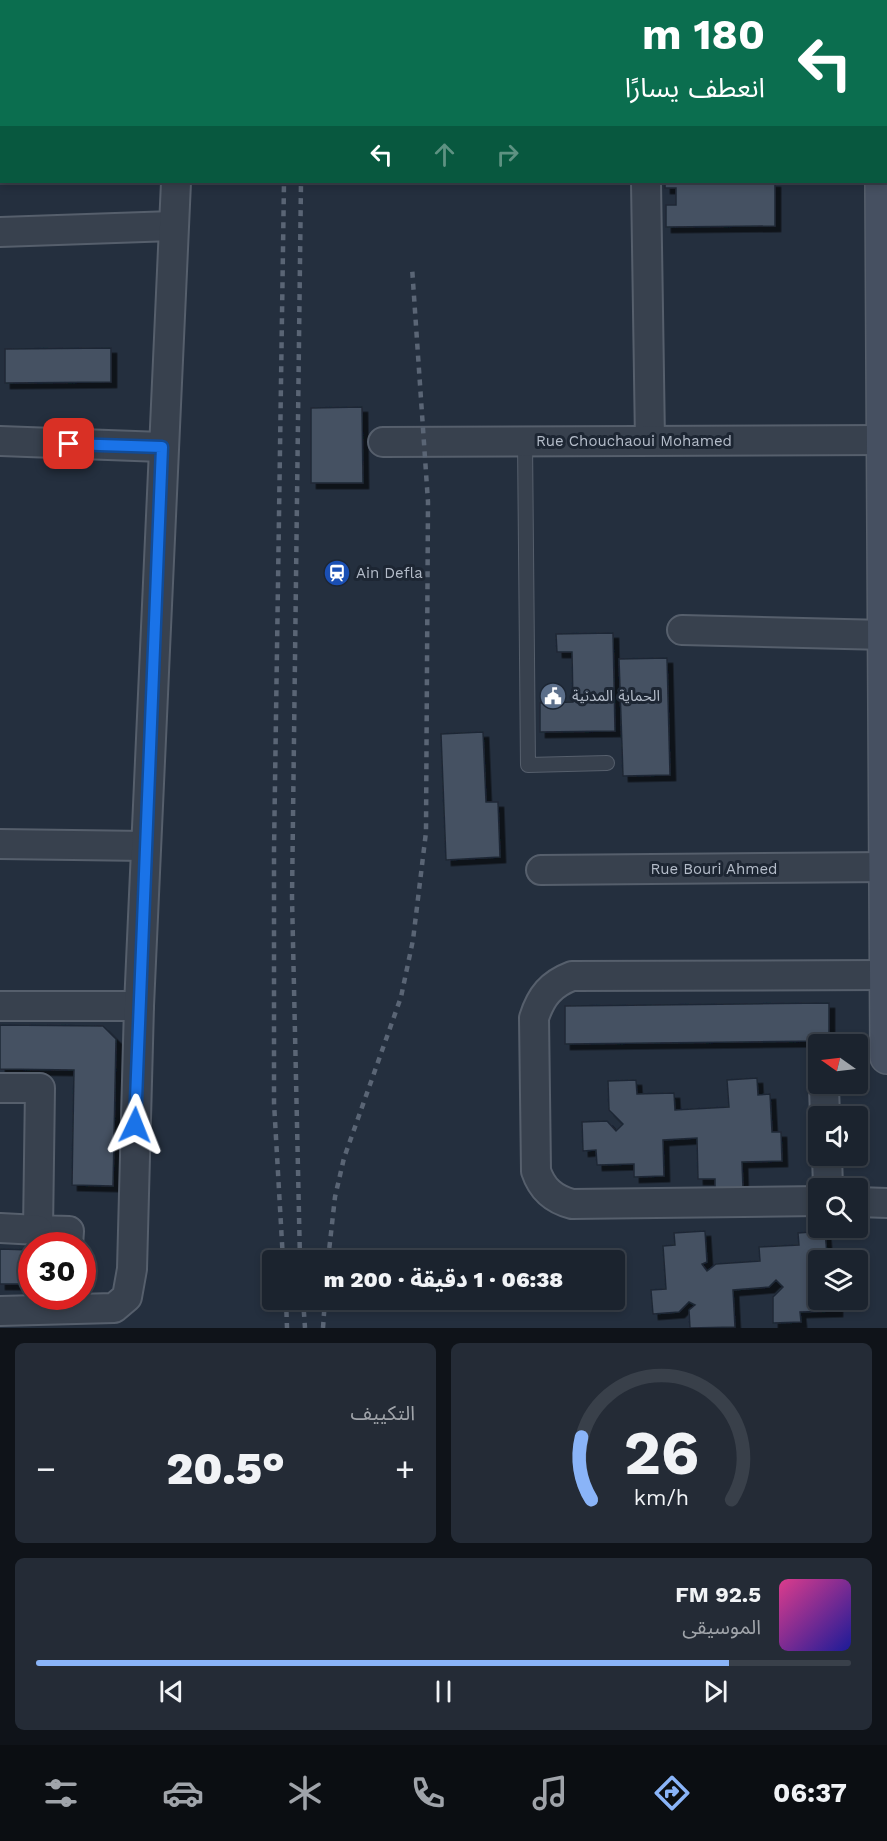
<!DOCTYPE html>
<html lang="ar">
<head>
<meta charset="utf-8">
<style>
  body { margin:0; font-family:"Work Sans","Noto Sans Arabic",sans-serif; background:#242b36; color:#f1f3f6; direction:rtl; height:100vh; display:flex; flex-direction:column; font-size:22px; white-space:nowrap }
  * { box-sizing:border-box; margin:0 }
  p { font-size:20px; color:#a0a4aa }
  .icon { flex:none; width:33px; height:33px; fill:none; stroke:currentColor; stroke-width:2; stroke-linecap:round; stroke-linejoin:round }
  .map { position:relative; height:1328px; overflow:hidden; direction:ltr }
  .details { display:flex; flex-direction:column; gap:15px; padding:15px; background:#0f1319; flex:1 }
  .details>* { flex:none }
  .hud { position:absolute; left:0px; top:0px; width:888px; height:183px; box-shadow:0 3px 9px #0003,0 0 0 2px #39404a; direction:rtl; background:#0b6e4f; color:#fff; overflow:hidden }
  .needle { width:39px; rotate:284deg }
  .fabs { position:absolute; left:808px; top:1034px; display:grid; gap:12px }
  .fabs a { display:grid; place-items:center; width:60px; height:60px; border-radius:6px; background:#1b232e; box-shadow:0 3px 9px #0003,0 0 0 2px #39404a; font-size:30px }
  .speed { position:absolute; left:18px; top:1232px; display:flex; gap:12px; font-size:30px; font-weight:700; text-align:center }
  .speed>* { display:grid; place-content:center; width:78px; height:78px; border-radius:50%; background:#1b232e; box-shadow:0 3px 9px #0003,0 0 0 2px #39404a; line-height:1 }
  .speed .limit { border:9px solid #d22; background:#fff; color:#111 }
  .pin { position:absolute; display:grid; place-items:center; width:51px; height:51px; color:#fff; margin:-26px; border-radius:12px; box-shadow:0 3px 9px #0006 }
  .me { position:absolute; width:66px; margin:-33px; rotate:2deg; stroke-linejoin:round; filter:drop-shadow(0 0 4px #0008) }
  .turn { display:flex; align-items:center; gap:21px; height:126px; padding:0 24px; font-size:27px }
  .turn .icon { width:78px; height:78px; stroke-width:2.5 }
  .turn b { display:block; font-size:42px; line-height:51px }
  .lanes { display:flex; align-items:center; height:57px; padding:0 24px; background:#0003; justify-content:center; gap:30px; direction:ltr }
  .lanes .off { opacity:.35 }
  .big { font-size:45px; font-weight:800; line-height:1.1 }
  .details .widget { flex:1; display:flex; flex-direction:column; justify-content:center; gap:9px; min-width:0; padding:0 21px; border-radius:9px; background:#242b36 }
  .details .dial { align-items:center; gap:0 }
  .dial svg { height:156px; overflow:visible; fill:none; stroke:#39404a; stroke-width:7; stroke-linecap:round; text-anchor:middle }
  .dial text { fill:#f1f3f6; stroke:none }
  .song { display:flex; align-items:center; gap:18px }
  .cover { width:72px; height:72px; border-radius:9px; background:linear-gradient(135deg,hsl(330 70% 55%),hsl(240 70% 35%)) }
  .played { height:6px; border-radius:3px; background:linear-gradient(90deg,#8ab4f8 85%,#39404a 85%) }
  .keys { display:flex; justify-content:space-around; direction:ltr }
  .heat { display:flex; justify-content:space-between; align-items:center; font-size:33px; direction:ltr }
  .details .tiles { flex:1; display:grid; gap:15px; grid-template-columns:1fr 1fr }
  .widget:last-child { grid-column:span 2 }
  .trip { position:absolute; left:262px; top:1250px; width:363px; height:60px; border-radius:6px; background:#1b232e; box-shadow:0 3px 9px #0003,0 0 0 2px #39404a; font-weight:800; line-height:60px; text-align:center; direction:rtl }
  .menu { display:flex; height:96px; justify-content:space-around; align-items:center; background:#0b0e12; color:#a0a4aa }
  .menu .icon { width:42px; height:42px }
  .menu .current { color:#8ab4f8 }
  .menu b { font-size:27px; color:#f1f3f6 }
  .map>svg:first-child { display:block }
  .building { fill:#455162; stroke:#1f2835; stroke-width:1.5; filter:url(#shadow) }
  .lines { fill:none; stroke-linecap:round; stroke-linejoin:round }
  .lane-casing { stroke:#565f6c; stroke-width:16 }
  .street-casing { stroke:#565f6c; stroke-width:32 }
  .secondary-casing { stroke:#565f6c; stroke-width:36 }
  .lane { stroke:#38414e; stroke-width:14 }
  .street { stroke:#38414e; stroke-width:28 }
  .secondary { stroke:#465061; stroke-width:33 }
  .rail { stroke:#5a6575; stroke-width:4.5; stroke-dasharray:6 6; stroke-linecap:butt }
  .route-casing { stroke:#114b97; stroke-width:15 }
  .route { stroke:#1a73e8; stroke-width:10 }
  .labels { text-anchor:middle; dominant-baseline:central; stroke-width:6; stroke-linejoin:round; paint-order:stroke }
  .street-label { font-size:15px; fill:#b4bcc9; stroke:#1d2633 }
  .poi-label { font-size:15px; fill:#b4bcc9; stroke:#1d2633; text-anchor:start }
</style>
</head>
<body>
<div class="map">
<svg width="887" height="1328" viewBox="0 0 887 1328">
  <defs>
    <filter id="shadow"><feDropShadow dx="5.5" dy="5.5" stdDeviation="0" flood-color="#0009"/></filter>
  </defs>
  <rect width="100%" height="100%" fill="#242f3e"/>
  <g class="building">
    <path d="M665 182H775V226L666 227V205H676V188H665Z"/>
    <path d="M111 348V382L5 383V349Z"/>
    <path d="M362 407 363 483H311V408Z"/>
    <path d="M613 633 615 731 540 732V703L573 702 572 652H557L556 634Z"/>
    <path d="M667 658 670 775 623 776 619 659Z"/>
    <path d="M483 732 486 802H498L500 857 446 860 441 734Z"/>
    <path d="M829 1003V1041L565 1044V1006Z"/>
    <path d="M0 1025 103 1026 116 1039 113 1186 72 1185 74 1070 0 1069Z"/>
    <path d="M757 1078 758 1095 770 1094 772 1132H781L782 1161 742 1162 743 1189 715 1190V1179H698L697 1138 663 1140 664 1176 634 1177V1164L597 1165 596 1150 583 1151 582 1122 607 1121 616 1131 623 1124 609 1110 608 1081 636 1080 637 1094 674 1093 675 1110 729 1107 727 1080Z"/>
    <path d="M705 1231 707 1262 702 1264 707 1271 716 1264 760 1261 759 1247 799 1245 798 1233 825 1231 827 1255 823 1260H819L816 1270 819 1274V1299H837V1311L800 1312 801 1322 773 1323V1297L783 1287 776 1280 769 1287 733 1290 735 1327 690 1328 689 1310 695 1305 689 1302 679 1312 653 1314 651 1290 666 1289 663 1246 675 1245 674 1233Z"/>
    <path d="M0 1249 32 1250V1284H0Z"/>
  </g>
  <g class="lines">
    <defs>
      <path id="lane" d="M525 441 528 765 607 763"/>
      <g id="street">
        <path d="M644 0V2"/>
        <path d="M189 2V0"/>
        <path d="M0 56H2"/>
        <path d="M646 182 650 440"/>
        <path d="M0 232 173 226"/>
        <path d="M0 441 162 447"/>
        <path d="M383 442 884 440"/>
        <path d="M682 630 886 635"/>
        <path d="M0 844 146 846"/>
        <path d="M541 870 887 867"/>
        <path d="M0 1006H139"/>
        <path d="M0 1088H40L38 1230 69 1231 68 1245"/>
        <path d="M824 1088 825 1116"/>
        <path d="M827 1155 828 1188"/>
        <path d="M819 1201 572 1204C553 1199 542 1189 536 1171L534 1018C541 996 551 984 572 976L886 975"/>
        <path d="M858 1202 887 1203"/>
        <path d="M0 1228 38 1230"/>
        <path d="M0 1311 114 1308 127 1297 132 1269 139 1006 176 182"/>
      </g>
      <g id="secondary">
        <path d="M879 0V2"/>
        <path d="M882 182 887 1057"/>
      </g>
    </defs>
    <use href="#lane" class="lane-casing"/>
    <use href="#street" class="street-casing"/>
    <use href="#secondary" class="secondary-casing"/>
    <use href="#lane" class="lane"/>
    <use href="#street" class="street"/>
    <use href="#secondary" class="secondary"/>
    <g class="rail">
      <path d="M287 2V0"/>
      <path d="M304 2V0"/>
      <path d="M283 1260 274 1103V850L284 182"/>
      <path d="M300 1260 292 897 301 182"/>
      <path d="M328 1260 335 1197 344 1158 401 997 413 940 426 832 428 502 412 267"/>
      <path d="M286 1299 287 1328"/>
      <path d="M303 1299 305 1328"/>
      <path d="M323 1328 325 1299"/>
    </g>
  </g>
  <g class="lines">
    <defs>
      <path id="route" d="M69 444 162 447 135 1125"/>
    </defs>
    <use href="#route" class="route-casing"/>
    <use href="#route" class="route"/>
  </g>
  <defs>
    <symbol id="station-disc" viewBox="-11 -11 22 22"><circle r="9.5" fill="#1a4fb4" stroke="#1d2633"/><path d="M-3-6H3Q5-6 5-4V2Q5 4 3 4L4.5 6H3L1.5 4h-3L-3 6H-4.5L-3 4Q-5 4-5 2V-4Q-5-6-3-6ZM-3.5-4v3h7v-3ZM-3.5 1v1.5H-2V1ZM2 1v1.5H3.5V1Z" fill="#fff"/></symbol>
    <symbol id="civic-disc" viewBox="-11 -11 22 22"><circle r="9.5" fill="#5c6f8a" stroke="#1d2633"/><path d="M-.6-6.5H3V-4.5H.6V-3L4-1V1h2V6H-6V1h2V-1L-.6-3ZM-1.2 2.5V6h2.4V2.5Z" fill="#fff"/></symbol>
  </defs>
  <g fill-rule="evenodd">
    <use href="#station-disc" x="322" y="558" width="30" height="30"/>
    <use href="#civic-disc" x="538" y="681" width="30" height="30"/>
  </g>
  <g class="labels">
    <g class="street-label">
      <text x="634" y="441">Rue Chouchaoui Mohamed</text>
      <text x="714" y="869">Rue Bouri Ahmed</text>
    </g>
    <g class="poi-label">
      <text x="356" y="573">Ain Defla</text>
      <text x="572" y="696">الحماية المدنية</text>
    </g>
  </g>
</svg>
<div class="fabs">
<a><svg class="needle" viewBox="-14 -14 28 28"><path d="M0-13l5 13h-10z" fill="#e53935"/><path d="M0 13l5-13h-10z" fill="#a0a4aa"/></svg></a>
<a><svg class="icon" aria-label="sound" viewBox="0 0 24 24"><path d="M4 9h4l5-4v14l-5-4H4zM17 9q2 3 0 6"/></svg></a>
<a><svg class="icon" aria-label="search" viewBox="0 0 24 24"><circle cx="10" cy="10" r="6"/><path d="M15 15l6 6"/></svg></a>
<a><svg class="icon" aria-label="layers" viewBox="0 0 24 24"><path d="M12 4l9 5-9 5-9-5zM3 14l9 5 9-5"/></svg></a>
</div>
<div class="speed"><div class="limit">30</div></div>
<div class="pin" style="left:69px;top:444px;background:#d93025"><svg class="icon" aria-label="arrive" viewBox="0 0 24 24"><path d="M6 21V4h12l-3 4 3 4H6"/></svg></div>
<svg class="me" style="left:135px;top:1125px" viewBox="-20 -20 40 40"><path d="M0-17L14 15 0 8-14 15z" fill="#1a73e8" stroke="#fff" stroke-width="4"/></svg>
<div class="trip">06:38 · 1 دقيقة · 200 m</div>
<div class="hud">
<div class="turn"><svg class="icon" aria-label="left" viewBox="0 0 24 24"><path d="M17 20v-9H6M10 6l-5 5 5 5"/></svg><div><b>180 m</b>انعطف يسارًا</div></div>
<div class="lanes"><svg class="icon" aria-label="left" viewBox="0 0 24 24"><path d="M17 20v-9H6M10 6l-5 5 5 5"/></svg><svg class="icon off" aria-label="ahead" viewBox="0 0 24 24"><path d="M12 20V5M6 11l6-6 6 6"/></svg><svg class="icon off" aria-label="right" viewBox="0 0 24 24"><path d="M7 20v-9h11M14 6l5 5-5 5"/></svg></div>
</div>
</div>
<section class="details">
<div class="tiles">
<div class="widget dial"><svg viewBox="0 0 100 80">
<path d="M14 69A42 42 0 1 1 86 69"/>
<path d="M14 69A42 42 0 0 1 9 37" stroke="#8ab4f8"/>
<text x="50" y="56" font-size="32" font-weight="700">26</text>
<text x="50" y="72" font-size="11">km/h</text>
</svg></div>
<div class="widget"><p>التكييف</p>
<div class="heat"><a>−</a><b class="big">20.5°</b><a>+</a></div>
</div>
<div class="widget">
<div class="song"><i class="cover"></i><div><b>92.5 FM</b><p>الموسيقى</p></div></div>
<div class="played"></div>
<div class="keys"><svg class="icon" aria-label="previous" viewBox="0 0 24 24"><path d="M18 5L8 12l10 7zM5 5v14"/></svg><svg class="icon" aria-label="pause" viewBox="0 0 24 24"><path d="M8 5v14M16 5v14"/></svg><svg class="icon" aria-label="next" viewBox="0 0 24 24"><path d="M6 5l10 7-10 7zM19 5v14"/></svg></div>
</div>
</div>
</section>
<nav class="menu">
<b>06:37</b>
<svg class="icon current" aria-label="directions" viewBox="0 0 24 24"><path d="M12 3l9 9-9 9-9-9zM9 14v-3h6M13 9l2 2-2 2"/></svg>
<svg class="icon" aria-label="music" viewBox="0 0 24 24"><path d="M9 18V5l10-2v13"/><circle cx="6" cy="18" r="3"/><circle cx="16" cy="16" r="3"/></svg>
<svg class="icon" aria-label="phone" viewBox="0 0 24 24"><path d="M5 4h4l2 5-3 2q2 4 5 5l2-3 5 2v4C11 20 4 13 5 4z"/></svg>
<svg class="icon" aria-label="climate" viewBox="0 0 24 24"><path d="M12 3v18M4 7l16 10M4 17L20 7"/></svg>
<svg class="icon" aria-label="car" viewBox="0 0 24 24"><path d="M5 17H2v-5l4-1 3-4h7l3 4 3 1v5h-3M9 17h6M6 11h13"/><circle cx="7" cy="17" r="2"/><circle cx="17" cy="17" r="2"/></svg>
<svg class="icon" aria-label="filters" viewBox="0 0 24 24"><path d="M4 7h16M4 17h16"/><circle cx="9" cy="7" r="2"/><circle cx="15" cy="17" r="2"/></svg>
</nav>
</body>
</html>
